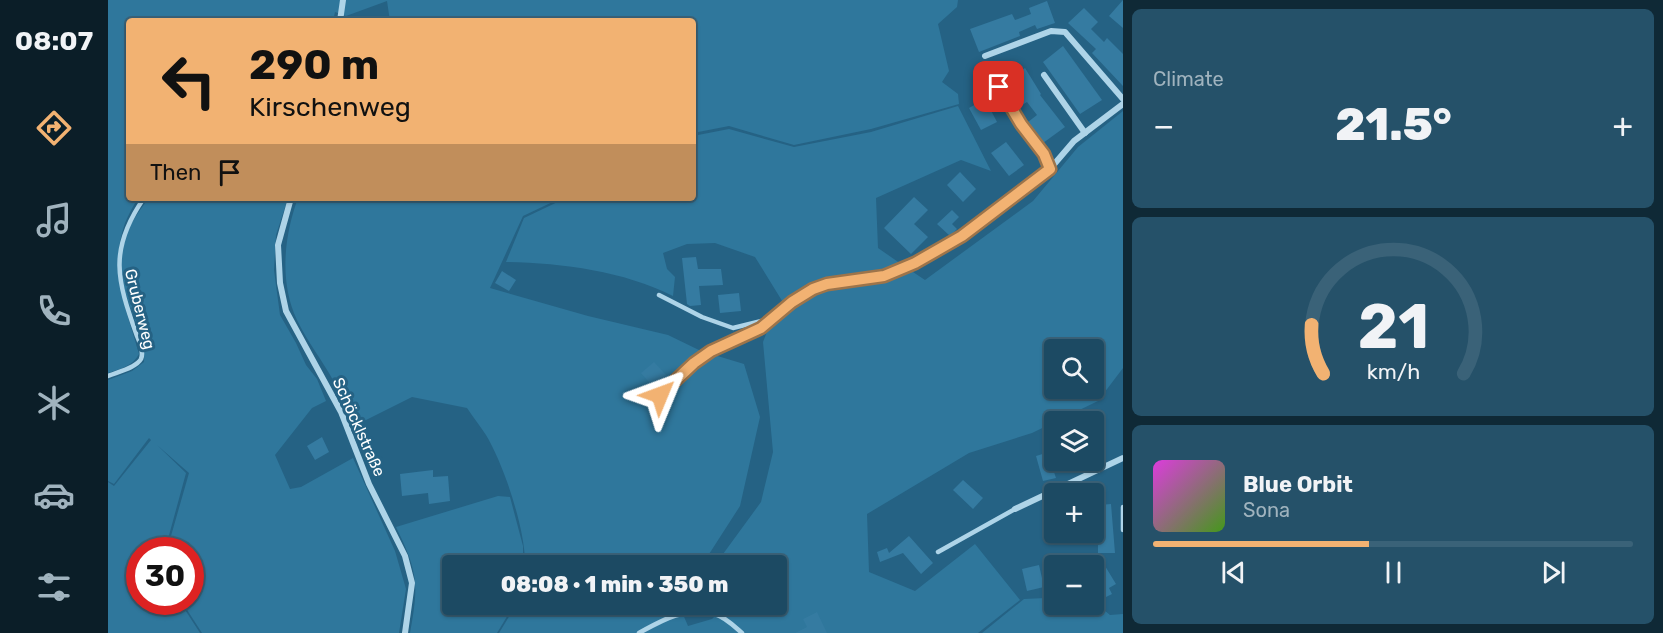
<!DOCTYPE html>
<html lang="en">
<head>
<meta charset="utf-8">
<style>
  body { margin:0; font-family:Rubik,sans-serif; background:#255169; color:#f1f3f6; height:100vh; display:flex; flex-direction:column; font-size:22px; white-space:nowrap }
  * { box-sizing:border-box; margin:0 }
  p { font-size:20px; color:#a0b3be }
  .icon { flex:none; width:33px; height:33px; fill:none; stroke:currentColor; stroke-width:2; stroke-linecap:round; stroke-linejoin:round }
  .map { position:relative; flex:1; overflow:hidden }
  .side { display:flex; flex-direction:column; gap:9px; padding:9px; background:#0f2936; width:540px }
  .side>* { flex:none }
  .hud { position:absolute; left:18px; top:18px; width:570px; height:183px; border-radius:6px; box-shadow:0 2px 4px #0004,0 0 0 2px #3a6278; background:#f2b272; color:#111; overflow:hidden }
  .controls { position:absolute; left:936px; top:339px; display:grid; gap:12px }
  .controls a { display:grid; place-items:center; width:60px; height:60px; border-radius:6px; background:#1c4a63; box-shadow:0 2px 4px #0004,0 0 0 2px #3a6278; font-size:30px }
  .speed { position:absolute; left:18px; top:537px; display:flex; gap:12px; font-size:30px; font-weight:700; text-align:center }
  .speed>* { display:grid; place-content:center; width:78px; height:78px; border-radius:50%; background:#1c4a63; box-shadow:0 2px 4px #0004,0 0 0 2px #3a6278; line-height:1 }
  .speed .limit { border:9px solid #d22; background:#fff; color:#111 }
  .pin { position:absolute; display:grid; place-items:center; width:51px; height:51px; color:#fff; margin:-26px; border-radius:12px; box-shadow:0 3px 9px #0006 }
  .me { position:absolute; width:66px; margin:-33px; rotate:46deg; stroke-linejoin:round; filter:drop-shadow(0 0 4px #0008) }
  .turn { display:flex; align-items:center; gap:21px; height:126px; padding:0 24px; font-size:27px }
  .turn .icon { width:78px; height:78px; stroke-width:2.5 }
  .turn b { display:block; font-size:42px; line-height:51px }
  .then { display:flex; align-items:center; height:57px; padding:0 24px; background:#0003; gap:12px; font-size:22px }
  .big { font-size:45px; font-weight:800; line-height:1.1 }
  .side .tile { flex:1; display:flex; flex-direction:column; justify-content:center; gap:9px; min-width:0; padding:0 21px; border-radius:9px; background:#255169 }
  .side .dial { align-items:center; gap:0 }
  .dial svg { height:156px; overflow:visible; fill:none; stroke:#3a6278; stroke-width:7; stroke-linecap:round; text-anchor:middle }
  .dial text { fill:#f1f3f6; stroke:none }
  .song { display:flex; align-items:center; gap:18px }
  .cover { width:72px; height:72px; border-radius:9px; background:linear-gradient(135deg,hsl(300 70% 55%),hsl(100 70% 35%)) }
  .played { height:6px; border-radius:3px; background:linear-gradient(90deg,#f2b272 45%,#3a6278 45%) }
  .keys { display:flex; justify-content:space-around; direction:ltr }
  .heat { display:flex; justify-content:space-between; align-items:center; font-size:33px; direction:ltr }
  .trip { position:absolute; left:334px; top:555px; width:345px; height:60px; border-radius:6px; background:#1c4a63; box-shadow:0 2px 4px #0004,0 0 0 2px #3a6278; font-weight:800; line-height:60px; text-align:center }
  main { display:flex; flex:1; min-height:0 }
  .dock { display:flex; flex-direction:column; width:108px; justify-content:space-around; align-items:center; background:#0b1e28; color:#a0b3be }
  .dock .icon { width:42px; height:42px }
  .dock .on { color:#f2b272 }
  .dock b { font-size:27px; color:#f1f3f6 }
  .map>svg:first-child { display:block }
  .green { fill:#2f779c; fill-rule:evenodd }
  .building { fill:#357ba1 }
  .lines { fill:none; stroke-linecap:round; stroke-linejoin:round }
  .lane { stroke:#aed4e8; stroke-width:4.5 }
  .street { stroke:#aed4e8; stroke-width:6 }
  .route-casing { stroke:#9d744a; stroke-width:15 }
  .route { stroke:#f2b272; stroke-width:10 }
  .labels { text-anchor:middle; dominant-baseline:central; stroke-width:6; stroke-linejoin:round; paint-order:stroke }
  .street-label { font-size:16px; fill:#fff; stroke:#256284 }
</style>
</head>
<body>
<main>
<nav class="dock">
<b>08:07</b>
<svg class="icon on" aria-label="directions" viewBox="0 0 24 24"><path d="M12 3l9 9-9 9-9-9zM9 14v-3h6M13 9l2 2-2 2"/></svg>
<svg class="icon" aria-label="music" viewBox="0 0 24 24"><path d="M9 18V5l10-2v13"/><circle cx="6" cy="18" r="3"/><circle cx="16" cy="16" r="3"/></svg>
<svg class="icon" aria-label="phone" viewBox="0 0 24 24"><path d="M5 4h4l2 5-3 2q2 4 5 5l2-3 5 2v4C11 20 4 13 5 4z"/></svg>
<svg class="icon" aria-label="climate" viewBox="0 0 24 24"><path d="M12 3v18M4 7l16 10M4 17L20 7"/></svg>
<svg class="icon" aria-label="car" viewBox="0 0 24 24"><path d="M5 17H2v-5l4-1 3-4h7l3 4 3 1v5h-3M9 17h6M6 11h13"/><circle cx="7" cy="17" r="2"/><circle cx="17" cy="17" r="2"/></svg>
<svg class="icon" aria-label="filters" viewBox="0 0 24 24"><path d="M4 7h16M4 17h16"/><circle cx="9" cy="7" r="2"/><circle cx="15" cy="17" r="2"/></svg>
</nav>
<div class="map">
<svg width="1015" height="633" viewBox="0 0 1015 633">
  <rect width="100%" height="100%" fill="#256284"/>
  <g class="green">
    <path d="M0 0H850L849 7 830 24 841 71 834 82 850 94 851 104 763 129 686 145 621 126 585 133V21H282L279 1 238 16 227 12 225 21H21V198H31C25 205 21 214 17 223 0 272 18 306 31 354 25 366 12 369 0 373Z"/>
    <path d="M850 106 883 171 853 160 768 198 770 248 796 266 766 276 705 286 676 304 647 257 607 243 579 244 555 253 559 269 567 277 565 296C515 271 454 263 398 262L416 218 458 198H585V136L621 129 686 147 763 132Z"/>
    <path d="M1015 111V368L990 401 924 433 861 453 759 514 761 572 807 591 867 544 912 600 870 633H391L408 605H571L580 626 604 619 611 612 594 611 581 605 669 604V566L607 565 653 502 665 452 655 342 660 329 673 315 708 291 773 279 802 270 817 280 925 201 970 147ZM946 350H986V388H946Z"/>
    <path d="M41 198H180L168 235 166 270 172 315 188 343 198 365 209 379 218 401 204 408 167 455 182 489 193 487 245 458 287 551 298 589 291 633H94L74 602H82V550H59L81 473 49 445 78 473 57 550H32V602H72L92 633H0V482L6 486 43 440 41 438 6 484 0 481V380L24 371 36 362C37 344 32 335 26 318 7 265 5 244 41 198Z"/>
    <path d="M190 198H453L415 216 382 288 480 316 560 335 593 351 636 364 652 417 632 506 594 565H417C418 531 396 465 378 435 372 426 365 417 359 408L304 397 246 426C239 411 233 395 225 380 214 360 199 341 189 320 171 282 176 236 190 198Z"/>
    <path d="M390 496 402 497 415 546V565L345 566V604L406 605 389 633H302C311 584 310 572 288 527Z"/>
    <path d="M946 593V604H986V595L990 605 1002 615 1015 614V633H874L916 599 938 598Z"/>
  </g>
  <g class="building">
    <path d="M1015 0V28L1001 16Z"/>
    <path d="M939 1 947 23 929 29 927 25 911 32 912 36 871 52 862 29 904 14 907 20 923 14 921 8Z"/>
    <path d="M976 8 990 22 983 29 996 42 999 38 1015 54V86L984 53 988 49 960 23Z"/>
    <path d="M955 46 994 100 972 114 935 62Z"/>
    <path d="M917 68 933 94 932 95 957 127 935 143 920 122 929 115 919 102 911 107 897 84 906 79 905 76Z"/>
    <path d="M877 99 889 122 873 130 861 108Z"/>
    <path d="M898 142 916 165 901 176 883 153Z"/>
    <path d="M852 172 868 189 855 202 839 185Z"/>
    <path d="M806 197 820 210 806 224 820 237 803 254 776 228Z"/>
    <path d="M844 210 851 217 844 224 849 229 842 236 829 224Z"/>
    <path d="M588 257 590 269H613L615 285 591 286 593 305 582 306 579 304 574 258Z"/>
    <path d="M394 271 408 280 401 291 387 283Z"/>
    <path d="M631 293 633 311 612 313 610 295Z"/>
    <path d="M546 362 560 377 547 389 533 373Z"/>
    <path d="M214 437 221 452 207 460 199 446Z"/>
    <path d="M941 452 943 460H968V463L945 469 948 478 935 481 928 456Z"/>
    <path d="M325 470V477L340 476 342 501 321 504 320 493 294 496 292 474Z"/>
    <path d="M855 480 875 498 865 509 845 490Z"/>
    <path d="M1003 504 1007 553H990V532H994L992 505Z"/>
    <path d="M801 536 825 563 813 574 795 553 772 562 769 552 779 548 781 553Z"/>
    <path d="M931 565 936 587 919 591 914 569Z"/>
    <path d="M997 566 1008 584 1001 588 1004 594 994 599 986 585V574Z"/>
    <path d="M709 612 719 633H687L699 627 695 619Z"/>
  </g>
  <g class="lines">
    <g class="lane">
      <path d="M551 295 594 317 625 328 665 318"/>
      <path d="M0 376C9 372 28 368 33 359 36 352 32 343 29 336 9 280 0 250 36 198"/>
      <path d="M1015 507V530"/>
      <path d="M830 552 907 509"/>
      <path d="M531 633C556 619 577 607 607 614 617 617 626 626 634 633"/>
    </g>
    <g class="street">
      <path d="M232 21 235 0"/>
      <path d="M877 56 943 31 957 32 1015 99"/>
      <path d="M936 75 977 133"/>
      <path d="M891 87 913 124 936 154 942 169"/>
      <path d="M183 198 170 245 172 283 178 311 233 412 261 484 297 556 304 583 297 633"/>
      <path d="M552 395 586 363 603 351 653 328 684 302 705 289 719 284 776 276 807 263 834 248 854 236 942 169 966 141 1015 104"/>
      <path d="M907 509 1015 458"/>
    </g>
  </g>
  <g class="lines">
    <defs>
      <path id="route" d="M552 395 586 363 603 351 653 328 684 302 705 289 719 284 776 276 807 263 854 236 942 169 936 154 913 124 891 87"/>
    </defs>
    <use href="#route" class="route-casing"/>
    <use href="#route" class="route"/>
  </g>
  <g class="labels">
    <g class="street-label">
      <text transform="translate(32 309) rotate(76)">Gruberweg</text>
      <text transform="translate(251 427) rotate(66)">Schöcklstraße</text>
    </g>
  </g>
</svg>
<div class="controls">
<a><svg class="icon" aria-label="search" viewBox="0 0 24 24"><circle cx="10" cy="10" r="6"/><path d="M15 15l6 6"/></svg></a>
<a><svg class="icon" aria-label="layers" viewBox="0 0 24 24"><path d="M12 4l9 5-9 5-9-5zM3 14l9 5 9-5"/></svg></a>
<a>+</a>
<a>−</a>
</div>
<div class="speed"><div class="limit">30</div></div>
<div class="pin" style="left:891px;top:87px;background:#d93025"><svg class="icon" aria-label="arrive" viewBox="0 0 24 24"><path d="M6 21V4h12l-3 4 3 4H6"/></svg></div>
<svg class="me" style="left:552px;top:395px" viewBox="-20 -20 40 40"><path d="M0-17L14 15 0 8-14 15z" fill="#f2b272" stroke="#fff" stroke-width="4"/></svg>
<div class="trip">08:08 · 1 min · 350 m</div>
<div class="hud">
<div class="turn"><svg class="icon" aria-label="left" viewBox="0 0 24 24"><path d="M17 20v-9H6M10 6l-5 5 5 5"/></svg><div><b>290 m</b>Kirschenweg</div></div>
<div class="then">Then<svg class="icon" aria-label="arrive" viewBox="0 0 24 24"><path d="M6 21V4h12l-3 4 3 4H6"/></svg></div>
</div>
</div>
<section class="side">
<div class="tile"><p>Climate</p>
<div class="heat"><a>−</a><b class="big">21.5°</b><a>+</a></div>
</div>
<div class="tile dial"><svg viewBox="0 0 100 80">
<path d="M14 69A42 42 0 1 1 86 69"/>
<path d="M14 69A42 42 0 0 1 8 44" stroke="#f2b272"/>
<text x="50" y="56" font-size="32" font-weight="700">21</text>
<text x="50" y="72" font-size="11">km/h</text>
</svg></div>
<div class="tile">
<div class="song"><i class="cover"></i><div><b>Blue Orbit</b><p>Sona</p></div></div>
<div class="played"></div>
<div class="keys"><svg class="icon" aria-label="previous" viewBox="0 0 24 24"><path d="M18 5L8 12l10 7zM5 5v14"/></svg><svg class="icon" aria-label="pause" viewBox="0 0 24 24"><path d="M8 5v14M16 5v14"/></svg><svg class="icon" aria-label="next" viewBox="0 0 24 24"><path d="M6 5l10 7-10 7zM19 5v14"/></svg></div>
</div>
</section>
</main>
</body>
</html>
